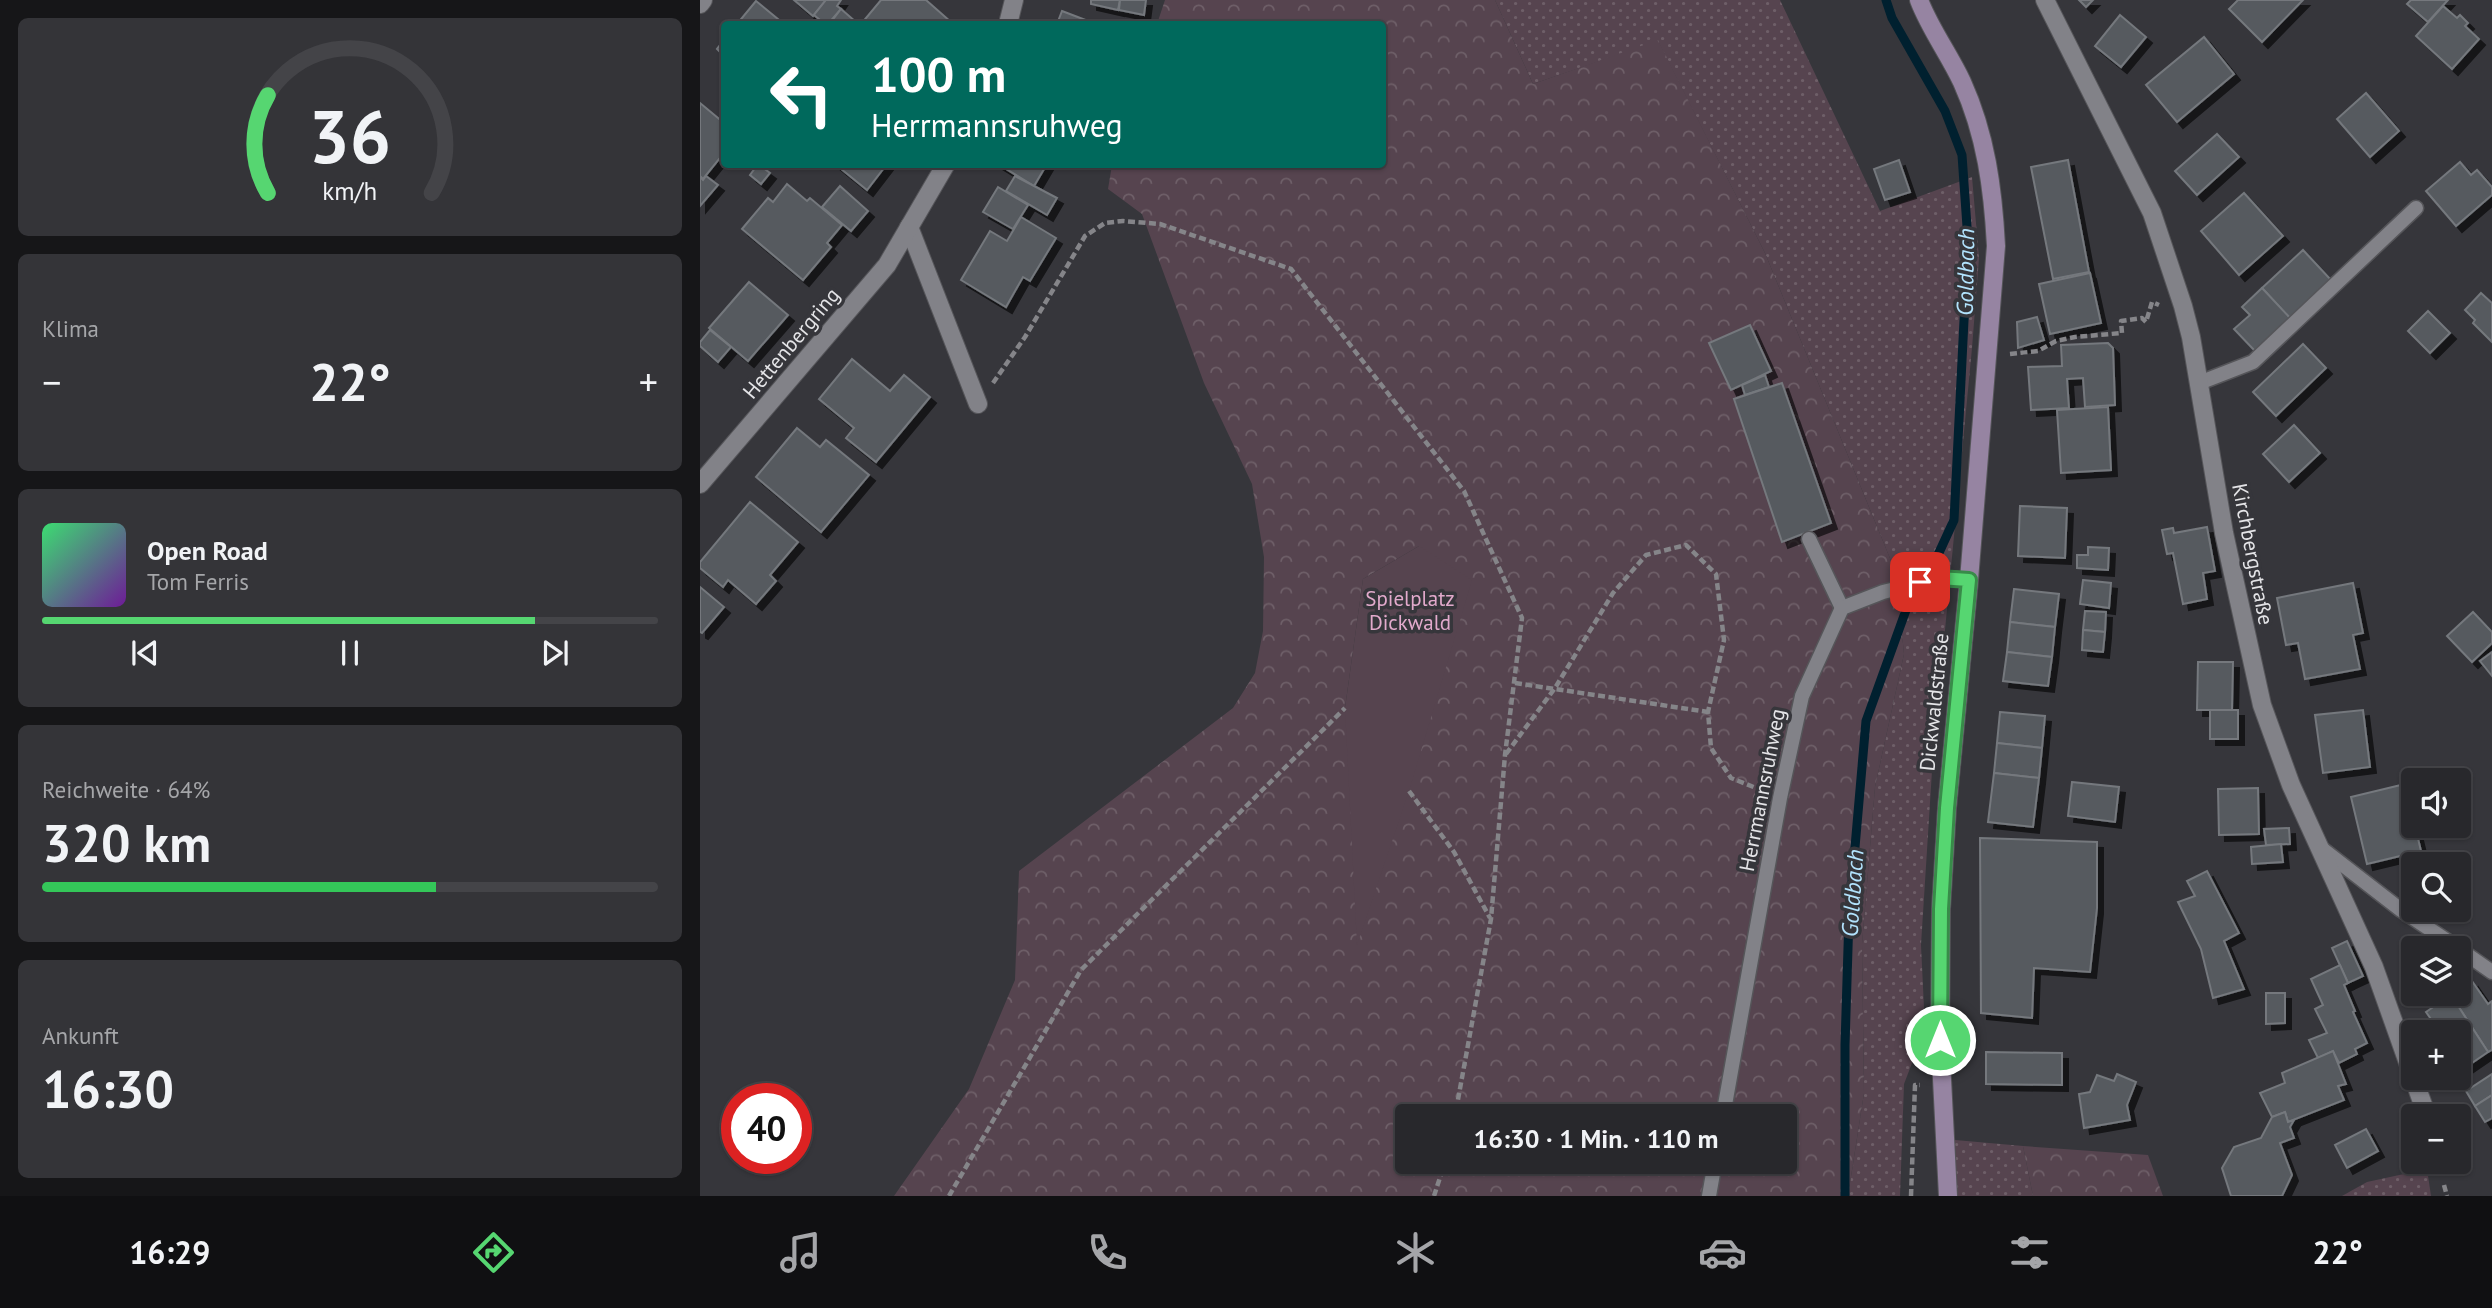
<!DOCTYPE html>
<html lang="de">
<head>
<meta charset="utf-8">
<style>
  body { margin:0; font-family:"PT Sans",sans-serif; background:#343438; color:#f1f3f6; height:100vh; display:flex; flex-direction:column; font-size:26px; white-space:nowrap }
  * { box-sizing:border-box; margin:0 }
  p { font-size:23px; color:#a5a6a9 }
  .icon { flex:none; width:38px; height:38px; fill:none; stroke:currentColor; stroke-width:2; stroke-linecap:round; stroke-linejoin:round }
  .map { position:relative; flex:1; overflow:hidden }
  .panel { display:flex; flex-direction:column; gap:18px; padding:18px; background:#161618; width:700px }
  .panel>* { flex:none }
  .hud { position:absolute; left:21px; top:21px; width:665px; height:147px; border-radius:7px; box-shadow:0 2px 5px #0004,0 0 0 2px #444448; background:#00695c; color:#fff; overflow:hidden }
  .buttons { position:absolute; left:1701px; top:768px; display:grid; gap:14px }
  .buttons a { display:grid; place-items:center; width:70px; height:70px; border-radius:7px; background:#28282c; box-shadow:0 2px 5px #0004,0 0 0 2px #444448; font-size:35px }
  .speed { position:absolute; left:21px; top:1083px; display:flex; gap:14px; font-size:35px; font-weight:700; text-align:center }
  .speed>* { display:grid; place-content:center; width:91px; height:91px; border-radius:50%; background:#28282c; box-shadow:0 2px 5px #0004,0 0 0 2px #444448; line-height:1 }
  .speed .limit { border:10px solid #d22; background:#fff; color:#111 }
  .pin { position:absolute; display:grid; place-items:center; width:60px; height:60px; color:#fff; margin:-30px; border-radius:14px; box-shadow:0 4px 10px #0006 }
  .me { position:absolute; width:77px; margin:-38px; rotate:0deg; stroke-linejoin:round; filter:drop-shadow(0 0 5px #0008) }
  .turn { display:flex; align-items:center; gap:24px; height:147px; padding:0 35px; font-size:32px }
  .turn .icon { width:91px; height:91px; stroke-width:2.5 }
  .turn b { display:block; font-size:49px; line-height:60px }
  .big { font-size:52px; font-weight:800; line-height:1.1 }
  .panel .card { flex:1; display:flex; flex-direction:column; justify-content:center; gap:10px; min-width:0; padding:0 24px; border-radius:10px; background:#343438 }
  .panel .dial { align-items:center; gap:0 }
  .dial svg { height:182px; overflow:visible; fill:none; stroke:#444448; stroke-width:7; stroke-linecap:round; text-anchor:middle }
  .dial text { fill:#f1f3f6; stroke:none }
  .song { display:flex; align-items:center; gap:21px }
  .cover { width:84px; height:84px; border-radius:10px; background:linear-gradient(135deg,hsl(140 70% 55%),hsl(280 70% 35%)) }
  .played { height:7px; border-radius:4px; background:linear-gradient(90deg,#56d671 80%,#444448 80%) }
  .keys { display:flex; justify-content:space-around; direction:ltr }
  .heat { display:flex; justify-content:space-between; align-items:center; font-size:38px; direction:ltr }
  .charge { height:10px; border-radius:5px; background:linear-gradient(90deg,#34c759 64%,#444448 0) }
  .trip { position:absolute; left:695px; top:1104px; width:402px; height:70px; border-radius:7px; background:#28282c; box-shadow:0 2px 5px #0004,0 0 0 2px #444448; font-weight:800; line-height:70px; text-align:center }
  .tabs { display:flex; height:112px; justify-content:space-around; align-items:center; background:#101012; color:#a5a6a9 }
  .tabs .icon { width:49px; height:49px }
  .tabs .selected { color:#56d671 }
  .tabs b { font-size:32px; color:#f1f3f6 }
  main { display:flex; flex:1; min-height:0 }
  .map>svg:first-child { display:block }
  .grass { fill:url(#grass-dots) }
  .forest { fill:url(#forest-crowns); fill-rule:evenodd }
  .green { fill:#56444f }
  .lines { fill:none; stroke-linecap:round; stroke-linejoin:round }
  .stream { stroke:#00202f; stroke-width:9 }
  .building { fill:#565a5f; stroke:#74787d; stroke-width:2; filter:url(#shadow) }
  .lane-casing { stroke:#555559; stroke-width:17 }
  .street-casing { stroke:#555559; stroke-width:20 }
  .secondary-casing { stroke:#555559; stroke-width:20 }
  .path { stroke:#858589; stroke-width:4.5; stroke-dasharray:7 3.5; stroke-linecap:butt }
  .lane { stroke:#828288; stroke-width:14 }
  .street { stroke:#828288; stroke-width:18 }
  .secondary { stroke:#9684a2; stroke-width:18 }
  .route-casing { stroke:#388b49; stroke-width:18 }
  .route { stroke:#56d671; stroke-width:12 }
  .labels { text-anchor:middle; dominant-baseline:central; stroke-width:7; stroke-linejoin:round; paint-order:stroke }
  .street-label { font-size:21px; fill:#e4e4e7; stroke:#36363b }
  .park-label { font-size:21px; fill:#e2aacc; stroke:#36363b }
  .water-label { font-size:23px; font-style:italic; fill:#b2e3fd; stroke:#36363b }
</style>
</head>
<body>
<main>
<section class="panel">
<div class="card dial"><svg viewBox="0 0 100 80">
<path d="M14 69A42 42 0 1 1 86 69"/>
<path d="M14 69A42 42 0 0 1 14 26" stroke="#56d671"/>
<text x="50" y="56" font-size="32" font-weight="700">36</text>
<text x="50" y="72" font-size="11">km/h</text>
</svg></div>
<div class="card"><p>Klima</p>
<div class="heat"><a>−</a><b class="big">22°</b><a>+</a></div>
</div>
<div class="card">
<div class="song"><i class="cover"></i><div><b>Open Road</b><p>Tom Ferris</p></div></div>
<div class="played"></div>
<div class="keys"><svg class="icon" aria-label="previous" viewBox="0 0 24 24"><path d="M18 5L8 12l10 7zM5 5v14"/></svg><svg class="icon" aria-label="pause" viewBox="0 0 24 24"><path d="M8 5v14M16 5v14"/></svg><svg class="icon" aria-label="next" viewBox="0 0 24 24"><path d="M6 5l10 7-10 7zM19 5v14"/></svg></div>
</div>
<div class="card"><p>Reichweite · 64%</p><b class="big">320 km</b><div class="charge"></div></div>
<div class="card"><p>Ankunft</p><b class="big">16:30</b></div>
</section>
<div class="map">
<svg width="1792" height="1196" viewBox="0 0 1792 1196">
  <defs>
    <pattern id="grass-dots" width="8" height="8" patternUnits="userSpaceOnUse" patternTransform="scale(1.75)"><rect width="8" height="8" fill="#56444f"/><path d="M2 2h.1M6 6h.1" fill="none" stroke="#6e5f68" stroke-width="1.8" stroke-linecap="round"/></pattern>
    <pattern id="forest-crowns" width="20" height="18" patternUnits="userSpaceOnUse" patternTransform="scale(1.75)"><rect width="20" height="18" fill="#56444f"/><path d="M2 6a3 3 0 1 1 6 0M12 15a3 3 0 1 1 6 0" fill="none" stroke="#6e5f68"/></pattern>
    <filter id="shadow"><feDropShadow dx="6" dy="6" stdDeviation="0" flood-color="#0009"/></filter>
  </defs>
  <rect width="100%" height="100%" fill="#36363b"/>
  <g class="grass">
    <path d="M795 0H1080L1180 211 1272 177 1279 258 1272 348 1233 755 1221 945 1225 1029 1204 1084 1200 1196H1148L1164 1093 1162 944 1175 787 1204 654 1196 573 1065 253 958 41 833 84Z"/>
    <path d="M1255 1140 1323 1146 1333 1196H1256Z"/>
    <path d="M1727 1169 1731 1196H1642L1667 1182Z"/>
  </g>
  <g class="forest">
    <path d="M465 0H795L833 84 958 40 1065 253 1196 573 1204 654 1175 787 1162 944 1164 1093 1148 1196H194L269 1089 315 980 319 871 533 708 555 673 563 631 564 557 552 484 504 383 442 214 408 189 412 165 682 164V24H457ZM719 546 645 708 663 579ZM707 1116H1085V1162H707Z"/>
    <path d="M1323 1146 1448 1155 1463 1196H1333Z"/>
  </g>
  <path class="green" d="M719 546 772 580 709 791 657 945 645 708 663 579Z"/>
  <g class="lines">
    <g class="stream">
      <path d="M1186 0 1192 18 1245 111 1262 155 1268 241 1254 520 1237 557"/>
      <path d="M1145 1196V1045L1149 916 1166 721 1210 599"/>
    </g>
  </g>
  <g class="building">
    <path d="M94 0H126L113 16Z"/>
    <path d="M126 0H141L137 6 141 9 128 24H125L114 15Z"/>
    <path d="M181 0H226L251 22 249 24H161Z"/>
    <path d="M391 0H420L418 10 391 4Z"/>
    <path d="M420 0H446L444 15 419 10Z"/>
    <path d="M1379 0H1393L1386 7Z"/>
    <path d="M1538 0H1603L1562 42 1529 9Z"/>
    <path d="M1711 0H1748L1728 22 1707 4Z"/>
    <path d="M56 1 84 24H37Z"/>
    <path d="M1743 6 1757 18 1760 15 1768 23 1765 26 1779 39 1752 69 1716 36Z"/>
    <path d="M141 9 156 22 154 24H134L131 22Z"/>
    <path d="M362 11 396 24H357Z"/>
    <path d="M1420 15 1446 37 1421 67 1395 46Z"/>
    <path d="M1504 37 1534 74 1477 122 1446 85Z"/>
    <path d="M24 40V56L17 49Z"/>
    <path d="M1666 93 1699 131 1670 157 1637 119Z"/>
    <path d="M0 103 24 123V153L3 179 0 176Z"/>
    <path d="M1517 134 1539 157 1497 195 1475 171Z"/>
    <path d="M1199 160 1210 192 1185 200 1174 169Z"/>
    <path d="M1368 160 1389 272 1353 279 1331 167Z"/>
    <path d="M1760 162 1771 175 1777 170 1792 187V195L1756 226 1726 191Z"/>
    <path d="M58 164 70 173 61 184 50 175Z"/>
    <path d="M135 164H187L167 190Z"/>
    <path d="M298 164H347L334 186Z"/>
    <path d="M6 176 18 185 0 206V177L3 180Z"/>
    <path d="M315 176 357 198 347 215 306 191Z"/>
    <path d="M87 184 107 201 110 198 142 225 127 243 131 247 103 280 42 229 68 198 73 202Z"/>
    <path d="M140 186 168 211 151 231 122 207Z"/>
    <path d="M298 187 328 205 313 229 283 212Z"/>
    <path d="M1544 193 1583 236 1539 275 1501 231Z"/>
    <path d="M321 217 356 238 330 281 323 277 306 307 261 280 290 231 307 241Z"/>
    <path d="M1603 250 1631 280 1590 318 1562 288Z"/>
    <path d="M1390 273 1401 323 1350 334 1339 284Z"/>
    <path d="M49 282 88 315 48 361 9 328Z"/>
    <path d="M1562 288 1590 318 1555 351 1534 329 1550 315 1542 307Z"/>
    <path d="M1781 293 1792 303V342L1773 323 1775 320 1765 310Z"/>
    <path d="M1728 311 1750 333 1730 353 1708 331Z"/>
    <path d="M1337 317 1344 340 1318 348 1317 322Z"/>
    <path d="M1050 325 1071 371 1031 390 1009 343Z"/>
    <path d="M10 330 31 347 18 362 0 346V342Z"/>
    <path d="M1408 343 1413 348 1415 405 1385 407 1383 378 1367 379 1369 408 1331 410 1328 367 1362 366 1361 345Z"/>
    <path d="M1603 344 1626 368 1576 416 1553 392Z"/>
    <path d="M152 359 190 391 204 375 230 397 176 462 146 438 154 428 119 399Z"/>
    <path d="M1065 375 1069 387 1045 395 1042 385Z"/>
    <path d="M1082 383 1131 523 1082 542 1034 399Z"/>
    <path d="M1408 407 1411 470 1361 473 1357 410Z"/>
    <path d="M1594 425 1620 453 1589 482 1563 454Z"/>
    <path d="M97 428 120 447 126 440 169 475 121 532 56 477Z"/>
    <path d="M50 502 98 542 70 575 76 581 56 604 28 580 23 587 0 568V562Z"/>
    <path d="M1320 506 1367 508 1365 558 1318 556Z"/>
    <path d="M1507 527 1515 571 1503 573 1507 599 1483 604 1473 553 1467 554 1462 530 1473 528 1474 533Z"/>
    <path d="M1388 547 1409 548 1408 570 1377 568V555H1388Z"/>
    <path d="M1383 580 1411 583 1409 608 1380 604Z"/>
    <path d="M1653 583 1663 633 1653 635 1660 669 1605 679 1598 643 1586 645 1577 598Z"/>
    <path d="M0 587 24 607 2 633 0 632Z"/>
    <path d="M1314 589 1359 594 1355 627 1310 622Z"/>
    <path d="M1385 611 1406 612 1405 632 1383 630Z"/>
    <path d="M1773 612 1792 632V643L1772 662 1747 636Z"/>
    <path d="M1310 622 1355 627 1352 657 1307 652Z"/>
    <path d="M1383 630 1405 632 1403 652 1382 650Z"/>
    <path d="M1307 652 1352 657 1348 686 1303 681Z"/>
    <path d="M1792 652V676L1780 661Z"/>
    <path d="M1498 662H1533L1532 710H1497Z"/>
    <rect x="1510" y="710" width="28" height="29"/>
    <path d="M1663 710 1670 767 1623 773 1615 715Z"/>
    <path d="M1300 712 1345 716 1342 748 1297 743Z"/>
    <path d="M1297 743 1342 748 1339 778 1294 773Z"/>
    <path d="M1294 773 1339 778 1333 827 1288 822Z"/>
    <path d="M1372 782 1419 787 1415 822 1368 816Z"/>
    <path d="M1705 784 1713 826H1715L1721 851 1667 864 1651 797Z"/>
    <path d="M1558 788 1559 834 1519 835 1518 789Z"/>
    <path d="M1589 828 1590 844 1566 845 1564 829Z"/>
    <path d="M1280 838 1397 842V908L1390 972 1334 968 1332 1018 1281 1013Z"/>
    <path d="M1581 844 1583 862 1552 864 1551 847Z"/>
    <path d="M1507 871 1539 933 1524 941 1544 989 1513 998 1501 949 1478 902 1495 896 1487 881Z"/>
    <path d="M1647 941 1663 976 1648 983 1632 948Z"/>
    <path d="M1640 965 1648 983 1644 985 1655 1011 1653 1012 1667 1043 1655 1049 1657 1054 1639 1063 1633 1051 1618 1058 1609 1040 1627 1033 1615 1009 1623 1005 1611 979Z"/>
    <path d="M1772 981 1788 1004 1792 1001V1050L1788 1052 1751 995 1759 994V990Z"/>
    <path d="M1566 993H1585V1023L1566 1024Z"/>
    <path d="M1751 995 1788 1052 1763 1069 1759 1062V1032H1740L1726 1012Z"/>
    <path d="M1633 1051 1646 1084 1638 1086 1644 1100 1588 1122 1585 1112 1572 1117 1560 1093 1585 1083 1582 1073Z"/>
    <path d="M1286 1052 1362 1053V1085L1286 1084Z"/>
    <path d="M1417 1074 1436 1082 1427 1105 1430 1120 1384 1128 1379 1094 1390 1092 1397 1075 1414 1081Z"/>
    <path d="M1792 1074V1095L1775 1106 1766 1091Z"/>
    <path d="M1792 1095V1118L1785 1122 1775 1106Z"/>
    <path d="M1585 1112 1588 1122 1594 1120 1590 1127 1594 1138 1580 1143 1592 1175 1582 1196H1531L1522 1168 1534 1147 1561 1138 1572 1117Z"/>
    <path d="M1666 1129 1678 1151 1647 1168 1635 1145Z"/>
  </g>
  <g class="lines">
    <defs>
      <g id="lane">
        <path d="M1499 383 1553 362 1716 208"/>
        <path d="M1109 539 1142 608"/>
        <path d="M1621 848 1701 910 1758 948"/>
        <path d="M1759 949 1792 972"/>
        <path d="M1023 1116 1080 798 1102 696 1142 608 1183 592 1239 578 1269 580"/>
        <path d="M1009 1196 1015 1162"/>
      </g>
      <g id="street">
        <path d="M1345 0 1452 213 1483 306 1491 337 1524 533 1562 705 1591 785 1674 967 1727 1116"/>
        <path d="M0 4 3 0"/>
        <path d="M308 24 314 0"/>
        <path d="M209 227 278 404"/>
        <path d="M0 484 187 265 246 164"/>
        <path d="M1739 1162 1740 1164"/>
      </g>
      <path id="secondary" d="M1219 0C1230 29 1249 54 1262 82 1286 135 1293 189 1296 246L1269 580 1247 808 1241 909 1240 1040 1248 1196"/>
    </defs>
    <use href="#lane" class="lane-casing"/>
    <use href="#street" class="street-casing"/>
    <use href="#secondary" class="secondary-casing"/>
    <g class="path">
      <path d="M1310 354 1338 351 1356 341 1375 337 1422 333 1421 321 1442 318 1446 322 1452 302 1459 305"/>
      <path d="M293 383 325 337 385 236 405 223 423 221 460 224 591 269 764 491 822 618 805 755 791 919 755 1116"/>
      <path d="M815 683 1008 712"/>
      <path d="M806 754 855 688 913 593 946 555 986 545 1016 574 1024 640 1008 712 1011 748 1031 778 1061 790"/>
      <path d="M709 791 754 852 790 918"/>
      <path d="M1744 1185 1747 1196"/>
      <path d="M249 1196 381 970 645 708"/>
      <path d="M734 1196 745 1162"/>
      <path d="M1211 1196 1215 1085H1220"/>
    </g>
    <use href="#lane" class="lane"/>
    <use href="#street" class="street"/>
    <use href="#secondary" class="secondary"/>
  </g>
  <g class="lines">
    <defs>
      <path id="route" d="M1220 582 1239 578 1269 580 1247 808 1241 909 1240 1040"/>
    </defs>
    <use href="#route" class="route-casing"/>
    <use href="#route" class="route"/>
  </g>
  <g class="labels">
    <g class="street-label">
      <text transform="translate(91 343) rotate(-50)">Hettenbergring</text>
      <text transform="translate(1553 554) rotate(79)">Kirchbergstraße</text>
      <text transform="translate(1234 702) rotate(-84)">Dickwaldstraße</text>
      <text transform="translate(1062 790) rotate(-79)">Herrmannsruhweg</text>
    </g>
    <g class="park-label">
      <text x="710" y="598">Spielplatz<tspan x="710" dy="24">Dickwald</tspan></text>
    </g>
    <g class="water-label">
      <text transform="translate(1265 272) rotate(-89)">Goldbach</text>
      <text transform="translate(1152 893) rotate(-86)">Goldbach</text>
    </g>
  </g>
</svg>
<div class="buttons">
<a><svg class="icon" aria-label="sound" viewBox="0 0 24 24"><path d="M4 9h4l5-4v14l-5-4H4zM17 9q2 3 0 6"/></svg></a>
<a><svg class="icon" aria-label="search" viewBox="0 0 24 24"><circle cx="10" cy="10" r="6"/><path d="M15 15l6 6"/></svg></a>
<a><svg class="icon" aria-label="layers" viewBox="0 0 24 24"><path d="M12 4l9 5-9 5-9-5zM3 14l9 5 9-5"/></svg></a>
<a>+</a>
<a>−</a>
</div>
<div class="speed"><div class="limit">40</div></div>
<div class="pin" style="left:1220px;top:582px;background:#d93025"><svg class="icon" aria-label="arrive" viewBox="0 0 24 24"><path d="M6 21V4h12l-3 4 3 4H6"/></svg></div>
<svg class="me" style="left:1240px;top:1040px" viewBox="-20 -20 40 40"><circle r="17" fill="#56d671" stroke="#fff" stroke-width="3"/><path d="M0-11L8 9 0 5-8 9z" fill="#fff"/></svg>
<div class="trip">16:30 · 1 Min. · 110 m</div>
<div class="hud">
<div class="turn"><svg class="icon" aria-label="left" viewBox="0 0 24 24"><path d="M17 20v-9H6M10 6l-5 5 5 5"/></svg><div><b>100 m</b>Herrmannsruhweg</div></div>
</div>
</div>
</main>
<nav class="tabs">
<b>16:29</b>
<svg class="icon selected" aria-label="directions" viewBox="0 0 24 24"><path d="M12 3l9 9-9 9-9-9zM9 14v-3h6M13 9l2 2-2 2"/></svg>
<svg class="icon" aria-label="music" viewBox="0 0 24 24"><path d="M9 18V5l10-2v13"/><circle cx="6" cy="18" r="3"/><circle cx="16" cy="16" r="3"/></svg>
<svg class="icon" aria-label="phone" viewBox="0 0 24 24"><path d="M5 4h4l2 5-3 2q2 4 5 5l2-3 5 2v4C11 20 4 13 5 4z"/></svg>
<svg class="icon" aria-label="climate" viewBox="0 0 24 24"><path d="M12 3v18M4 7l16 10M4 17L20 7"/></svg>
<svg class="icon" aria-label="car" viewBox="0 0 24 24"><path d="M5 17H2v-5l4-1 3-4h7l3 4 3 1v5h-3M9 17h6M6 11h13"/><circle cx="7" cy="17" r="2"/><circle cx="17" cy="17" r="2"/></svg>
<svg class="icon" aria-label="filters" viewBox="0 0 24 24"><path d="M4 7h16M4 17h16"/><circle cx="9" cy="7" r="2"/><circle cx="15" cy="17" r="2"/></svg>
<b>22°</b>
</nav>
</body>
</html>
